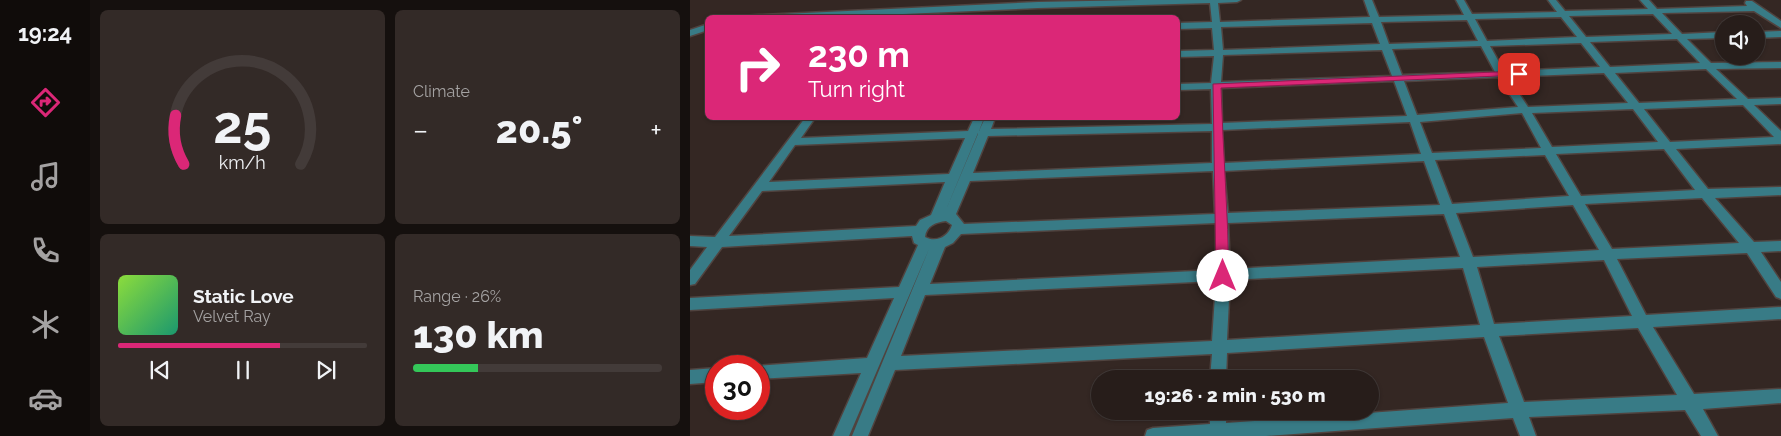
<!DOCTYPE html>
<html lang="en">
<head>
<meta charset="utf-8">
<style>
  body { margin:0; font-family:Raleway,sans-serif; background:#332a27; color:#f1f3f6; height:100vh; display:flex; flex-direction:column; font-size:19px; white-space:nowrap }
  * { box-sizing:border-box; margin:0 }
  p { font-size:16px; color:#a4a2a2 }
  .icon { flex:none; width:28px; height:28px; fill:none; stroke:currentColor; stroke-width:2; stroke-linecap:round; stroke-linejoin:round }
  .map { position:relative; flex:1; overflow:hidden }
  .side { display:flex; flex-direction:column; gap:10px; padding:10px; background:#15100e; width:600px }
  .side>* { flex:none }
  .top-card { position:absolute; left:15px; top:15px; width:475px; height:105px; border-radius:8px; box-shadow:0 1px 4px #0004,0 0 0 1px #433b39; background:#db2777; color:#fff; overflow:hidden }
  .controls { position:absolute; left:1025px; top:15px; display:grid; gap:10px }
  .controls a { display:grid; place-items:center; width:50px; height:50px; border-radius:50%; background:#271d1a; box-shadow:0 1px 4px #0004,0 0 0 1px #433b39; font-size:25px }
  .speed { position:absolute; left:15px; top:355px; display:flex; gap:10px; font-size:25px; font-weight:700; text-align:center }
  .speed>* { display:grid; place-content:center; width:65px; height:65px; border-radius:50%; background:#271d1a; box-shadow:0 1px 4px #0004,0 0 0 1px #433b39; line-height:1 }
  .speed .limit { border:8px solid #d22; background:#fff; color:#111 }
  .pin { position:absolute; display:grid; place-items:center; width:42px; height:42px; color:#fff; margin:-21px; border-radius:10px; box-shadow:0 2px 8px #0006 }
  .me { position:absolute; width:55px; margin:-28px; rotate:0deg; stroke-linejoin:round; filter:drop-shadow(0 0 4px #0008) }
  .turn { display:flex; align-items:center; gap:18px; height:105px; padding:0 20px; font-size:22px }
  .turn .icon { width:65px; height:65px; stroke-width:2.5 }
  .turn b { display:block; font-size:35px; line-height:42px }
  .big { font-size:38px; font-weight:800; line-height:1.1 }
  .side .widget { flex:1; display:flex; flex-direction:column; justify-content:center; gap:8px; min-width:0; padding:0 18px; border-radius:8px; background:#332a27 }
  .side .dial { align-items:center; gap:0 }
  .dial svg { height:130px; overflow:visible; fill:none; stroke:#433b39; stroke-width:7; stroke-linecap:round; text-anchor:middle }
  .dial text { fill:#f1f3f6; stroke:none }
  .song { display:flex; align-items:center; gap:15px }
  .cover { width:60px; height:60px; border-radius:8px; background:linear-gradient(135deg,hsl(90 70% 55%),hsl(160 70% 35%)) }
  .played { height:5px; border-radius:2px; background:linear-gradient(90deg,#db2777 65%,#433b39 65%) }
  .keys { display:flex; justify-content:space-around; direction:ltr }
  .heat { display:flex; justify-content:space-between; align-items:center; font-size:28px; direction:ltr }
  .charge { height:8px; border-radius:4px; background:linear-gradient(90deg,#34c759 26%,#433b39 0) }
  .side .tiles { flex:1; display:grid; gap:10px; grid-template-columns:repeat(2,1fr) }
  .trip { position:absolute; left:401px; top:370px; width:288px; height:50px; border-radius:25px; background:#271d1a; box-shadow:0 1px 4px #0004,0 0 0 1px #433b39; font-weight:800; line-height:50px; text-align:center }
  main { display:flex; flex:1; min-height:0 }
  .tab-bar { display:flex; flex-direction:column; width:90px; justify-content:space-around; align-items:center; background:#100c0a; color:#a4a2a2 }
  .tab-bar .icon { width:35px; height:35px }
  .tab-bar .on { color:#db2777 }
  .tab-bar b { font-size:22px; color:#f1f3f6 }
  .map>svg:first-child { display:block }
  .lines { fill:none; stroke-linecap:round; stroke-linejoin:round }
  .minor-casing { stroke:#50433f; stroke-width:3 }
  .minor { fill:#387b86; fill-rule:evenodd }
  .route { fill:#db2777; stroke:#8e194d }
</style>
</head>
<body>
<main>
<nav class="tab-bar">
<b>19:24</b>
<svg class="icon on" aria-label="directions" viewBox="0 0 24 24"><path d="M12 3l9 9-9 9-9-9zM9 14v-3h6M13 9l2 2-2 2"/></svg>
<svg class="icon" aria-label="music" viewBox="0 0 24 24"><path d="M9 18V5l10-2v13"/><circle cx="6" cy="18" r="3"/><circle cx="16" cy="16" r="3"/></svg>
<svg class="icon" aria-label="phone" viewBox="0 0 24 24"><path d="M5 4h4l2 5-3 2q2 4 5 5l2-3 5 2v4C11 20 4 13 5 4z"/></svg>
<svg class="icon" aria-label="climate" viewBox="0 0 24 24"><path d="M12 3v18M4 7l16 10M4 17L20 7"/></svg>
<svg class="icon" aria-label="car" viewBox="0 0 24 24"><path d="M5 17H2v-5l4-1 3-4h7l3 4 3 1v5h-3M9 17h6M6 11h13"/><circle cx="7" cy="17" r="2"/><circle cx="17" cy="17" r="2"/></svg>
</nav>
<section class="side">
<div class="tiles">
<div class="widget dial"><svg viewBox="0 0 100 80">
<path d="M14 69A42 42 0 1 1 86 69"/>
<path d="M14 69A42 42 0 0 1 9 39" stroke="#db2777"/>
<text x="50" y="56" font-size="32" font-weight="700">25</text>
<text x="50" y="72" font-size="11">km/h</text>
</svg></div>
<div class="widget"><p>Climate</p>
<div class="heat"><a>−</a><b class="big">20.5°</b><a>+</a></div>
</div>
<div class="widget">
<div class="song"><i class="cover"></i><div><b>Static Love</b><p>Velvet Ray</p></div></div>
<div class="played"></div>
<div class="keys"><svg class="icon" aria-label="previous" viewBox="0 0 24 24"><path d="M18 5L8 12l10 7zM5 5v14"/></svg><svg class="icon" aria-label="pause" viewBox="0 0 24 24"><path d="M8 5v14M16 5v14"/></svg><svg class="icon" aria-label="next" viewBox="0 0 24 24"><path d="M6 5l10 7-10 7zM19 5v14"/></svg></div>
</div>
<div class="widget"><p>Range · 26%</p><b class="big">130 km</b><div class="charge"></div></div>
</div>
</section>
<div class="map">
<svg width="1091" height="436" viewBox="0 0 1091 436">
  <rect width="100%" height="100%" fill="#342723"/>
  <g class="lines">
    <defs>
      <g id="minor">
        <path d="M448 0H551L547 2 528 3 530 22 680 17 674 0H682L689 17 774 15 766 0H774L782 14 867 12 858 0H866L875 11 958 9 950 0H959L967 9 1057 6 1055 3 1056 1H1062L1091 21V28L1064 11 972 13 992 34 1034 32V38L997 39 1021 63 1091 62V68L1026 69 1058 99 1091 98V104L1064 105 1091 131V144L986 149 1018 189 1091 187V195L1025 198 1064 242 1091 241V251L1071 252 1091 282V299L1086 297 1057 253 927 259 956 315 1091 307V319L963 327 1004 394 1091 389V403L1013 409 1028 436H1011L995 410 839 417 846 436H830L823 418 576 436H455L457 430 463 428 520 424V411H536V423L818 403 794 337 537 353 536 379H520L522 354 205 370 178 436H162L239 249 159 436H143L171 373 69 379V366H66L177 358 204 298 0 310V298L209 287 228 245 224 243 222 236 32 247 5 284 0 285V270L17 247 0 246V236L25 237 115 118H125L111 138 278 131 284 118H294L289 131 295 118H305L301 129 522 124 521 89 488 90V84L521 83 524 56 488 57V51L524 50 522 28 488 29V23L522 22 520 3 348 8 122 18H48L49 16 348 2ZM963 14 982 34 896 37 879 16ZM871 17 887 37 797 41 785 19ZM777 20 788 41 699 44 691 22ZM682 23 690 44 533 50 531 27ZM987 39 1010 63 920 67 900 42ZM891 43 910 67 814 71 800 46ZM791 46 805 72 712 75 702 49ZM692 50 702 76 531 82 533 55ZM1016 69 1047 99 949 103 925 73ZM914 73 938 103 838 107 818 77ZM808 77 828 107 727 115 714 81ZM704 81 717 116 532 123 531 88ZM1053 105 1084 137 980 142 954 109ZM943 109 968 142 862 147 842 113ZM832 113 851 148 742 153 730 122ZM720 122 731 154 534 163 532 130ZM522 131V163L283 173 298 136ZM288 133V134L255 212ZM275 138 259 174 79 182 105 145ZM974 149 1005 190 891 196 866 154ZM855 155 879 196 762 204 745 160ZM734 161 750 205 538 213 534 171ZM523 171 525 214 274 224 266 214 280 181ZM255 182 241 215 230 220 226 226 39 236 72 191ZM1012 198 1049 243 922 249 895 204ZM883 205 909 250 783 257 766 213ZM754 214 770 257 540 269 538 223ZM256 221 262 225C258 237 246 243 235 237 236 226 246 222 256 221ZM526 223V270L240 284 255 247 263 243 271 234ZM914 260 942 316 804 324 787 267ZM773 268 790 325 537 340 540 280ZM526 281 522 341 211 356 235 295ZM948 328 987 395 834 402 809 336Z"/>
        <path d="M18 24V30L0 36V30Z"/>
        <path d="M1091 31V37L1066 38V32Z"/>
        <path d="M26 368V382L0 384V370Z"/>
      </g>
    </defs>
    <use href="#minor" class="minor-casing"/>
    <use href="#minor" class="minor"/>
  </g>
  <path class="route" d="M829 71 832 72V75L531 88C533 151 538 214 539 276L537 280H528L526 276 523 84Z"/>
</svg>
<div class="controls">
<a><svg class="icon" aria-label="sound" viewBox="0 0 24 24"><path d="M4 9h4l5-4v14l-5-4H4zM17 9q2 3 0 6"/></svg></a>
</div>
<div class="speed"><div class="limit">30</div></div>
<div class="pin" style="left:829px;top:74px;background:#d93025"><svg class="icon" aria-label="arrive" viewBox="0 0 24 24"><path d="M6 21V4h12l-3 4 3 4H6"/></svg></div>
<svg class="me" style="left:533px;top:276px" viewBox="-20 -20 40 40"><circle r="19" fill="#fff"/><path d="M0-13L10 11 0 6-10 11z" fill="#db2777"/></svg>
<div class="trip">19:26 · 2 min · 530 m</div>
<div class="top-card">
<div class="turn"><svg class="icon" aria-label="right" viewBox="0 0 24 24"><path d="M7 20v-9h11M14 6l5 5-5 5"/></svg><div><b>230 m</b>Turn right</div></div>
</div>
</div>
</main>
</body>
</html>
